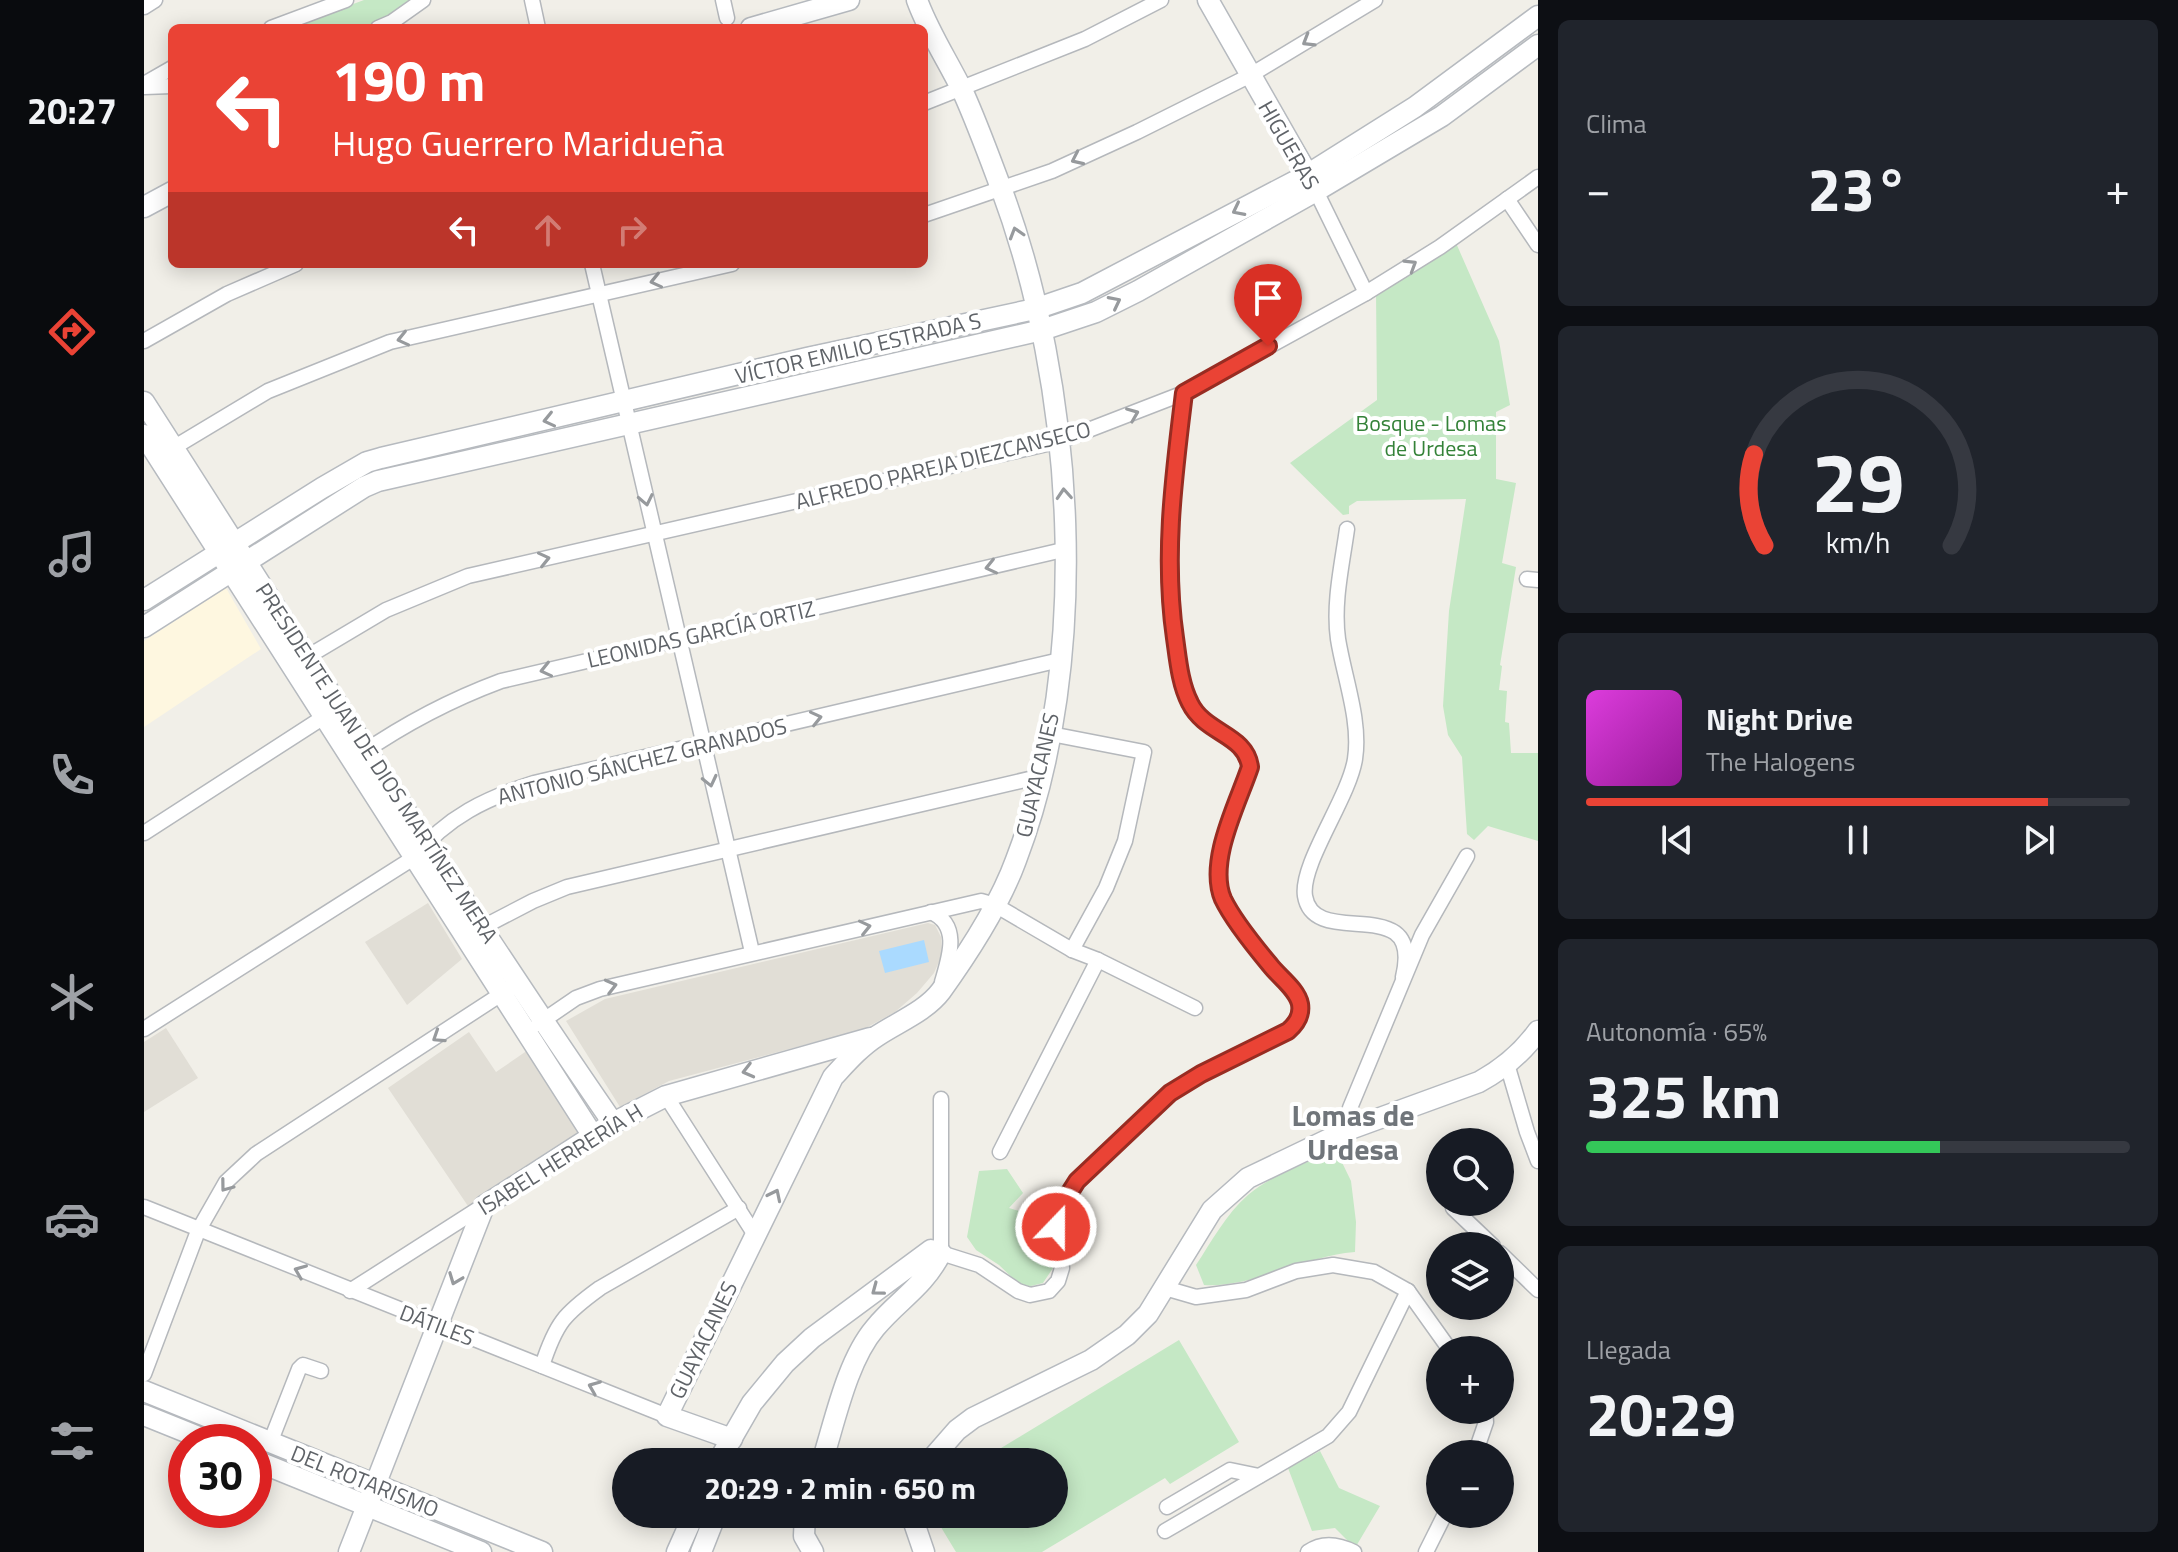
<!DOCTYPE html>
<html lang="es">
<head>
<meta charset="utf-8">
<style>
  body { margin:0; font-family:"Titillium Web",sans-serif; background:#20242c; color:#f1f3f6; height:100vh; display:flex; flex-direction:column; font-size:30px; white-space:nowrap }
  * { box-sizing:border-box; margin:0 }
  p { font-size:26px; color:#9ea1a6 }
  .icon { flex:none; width:44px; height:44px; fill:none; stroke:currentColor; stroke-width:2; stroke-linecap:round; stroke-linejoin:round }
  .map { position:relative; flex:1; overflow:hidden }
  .sheet { display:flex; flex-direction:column; gap:20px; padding:20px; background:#0d0f14; width:640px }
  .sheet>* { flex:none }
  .guide { position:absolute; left:24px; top:24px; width:760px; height:244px; border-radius:12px; box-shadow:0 4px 20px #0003; background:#ea4335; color:#fff; overflow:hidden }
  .controls { position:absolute; left:1282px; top:1128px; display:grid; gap:16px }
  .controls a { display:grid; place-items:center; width:88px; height:88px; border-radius:50%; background:#171b24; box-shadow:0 4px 20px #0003; font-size:40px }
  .speed { position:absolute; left:24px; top:1424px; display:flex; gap:16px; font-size:40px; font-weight:700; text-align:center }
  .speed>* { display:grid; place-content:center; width:104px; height:104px; border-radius:50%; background:#171b24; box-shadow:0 4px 20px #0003; line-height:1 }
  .speed .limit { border:12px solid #d22; background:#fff; color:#111 }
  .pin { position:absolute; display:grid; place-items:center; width:68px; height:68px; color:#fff; margin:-82px -34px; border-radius:50% 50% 50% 0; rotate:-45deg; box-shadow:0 0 8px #0007 }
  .pin .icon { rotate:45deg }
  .me { position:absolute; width:88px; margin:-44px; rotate:22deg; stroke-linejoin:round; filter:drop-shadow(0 0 6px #0008) }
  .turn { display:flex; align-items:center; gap:28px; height:168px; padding:0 32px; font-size:36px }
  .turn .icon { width:104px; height:104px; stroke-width:2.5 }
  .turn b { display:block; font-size:56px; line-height:68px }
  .lanes { display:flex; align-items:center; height:76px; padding:0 32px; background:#0003; justify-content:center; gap:40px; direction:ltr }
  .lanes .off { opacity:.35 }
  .big { font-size:60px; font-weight:700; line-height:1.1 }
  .sheet .tile { flex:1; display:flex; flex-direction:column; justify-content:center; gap:12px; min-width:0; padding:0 28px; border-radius:12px; background:#20242c }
  .sheet .dial { align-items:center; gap:0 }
  .dial svg { height:208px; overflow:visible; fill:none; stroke:#363941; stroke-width:7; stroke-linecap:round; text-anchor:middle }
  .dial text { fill:#f1f3f6; stroke:none }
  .song { display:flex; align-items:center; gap:24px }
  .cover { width:96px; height:96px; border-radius:12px; background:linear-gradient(135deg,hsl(300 70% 55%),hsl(300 70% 35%)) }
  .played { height:8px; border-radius:4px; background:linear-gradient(90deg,#ea4335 85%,#363941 85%) }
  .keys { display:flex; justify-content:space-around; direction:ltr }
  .heat { display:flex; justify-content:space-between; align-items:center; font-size:44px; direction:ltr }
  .charge { height:12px; border-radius:6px; background:linear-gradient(90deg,#34c759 65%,#363941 0) }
  .trip { position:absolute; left:468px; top:1448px; width:456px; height:80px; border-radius:40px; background:#171b24; box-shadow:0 4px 20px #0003; font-weight:700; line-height:80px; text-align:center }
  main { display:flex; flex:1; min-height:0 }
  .menu { display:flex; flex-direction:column; width:144px; justify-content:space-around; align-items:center; background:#090b0e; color:#9ea1a6 }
  .menu .icon { width:56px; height:56px }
  .menu .current { color:#ea4335 }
  .menu b { font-size:36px; color:#f1f3f6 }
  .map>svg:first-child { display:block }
  .commercial { fill:#fef7e0 }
  .education { fill:#e1ded6 }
  .green { fill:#c5e8c5 }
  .water { fill:#aadaff }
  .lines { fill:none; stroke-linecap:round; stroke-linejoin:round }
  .street-casing { stroke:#b5b8bc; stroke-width:17 }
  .secondary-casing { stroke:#b6babf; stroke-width:23 }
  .street { stroke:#fff; stroke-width:14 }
  .secondary { stroke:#fff; stroke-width:20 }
  .oneway { stroke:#979a9d }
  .route-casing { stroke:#982c22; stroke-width:20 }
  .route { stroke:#ea4335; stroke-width:14 }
  .labels { text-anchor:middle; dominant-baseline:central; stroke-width:8; stroke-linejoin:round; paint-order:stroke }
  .street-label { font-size:22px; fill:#5f6368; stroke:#fff }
  .park-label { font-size:22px; fill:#348238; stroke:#fff }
  .district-label { font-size:30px; font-weight:bold; fill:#70757a; stroke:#fff }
</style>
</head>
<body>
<main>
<nav class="menu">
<b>20:27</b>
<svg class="icon current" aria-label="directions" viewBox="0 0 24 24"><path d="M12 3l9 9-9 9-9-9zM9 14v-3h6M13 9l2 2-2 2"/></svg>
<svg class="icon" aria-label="music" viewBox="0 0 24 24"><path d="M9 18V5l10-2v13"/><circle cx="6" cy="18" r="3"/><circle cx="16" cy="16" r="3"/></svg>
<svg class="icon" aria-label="phone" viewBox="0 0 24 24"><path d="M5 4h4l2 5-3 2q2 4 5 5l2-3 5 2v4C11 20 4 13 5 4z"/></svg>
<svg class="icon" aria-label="climate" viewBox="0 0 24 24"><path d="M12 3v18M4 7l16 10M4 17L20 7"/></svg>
<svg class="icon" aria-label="car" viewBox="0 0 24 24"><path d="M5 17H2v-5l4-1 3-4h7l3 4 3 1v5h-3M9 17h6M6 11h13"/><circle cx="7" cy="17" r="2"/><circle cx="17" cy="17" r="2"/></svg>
<svg class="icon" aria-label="filters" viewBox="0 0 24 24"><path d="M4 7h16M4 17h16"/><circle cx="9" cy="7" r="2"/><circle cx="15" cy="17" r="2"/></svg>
</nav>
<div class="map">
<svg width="1394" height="1552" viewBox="0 0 1394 1552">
  <rect width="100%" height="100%" fill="#f1efe8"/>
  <path class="commercial" d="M82 588 117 649 0 727V641Z"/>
  <g class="education">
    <path d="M284 903 318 959 263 1005 221 942Z"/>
    <path d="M784 923 791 925 797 937 798 955 790 973 773 993 751 1012 720 1029 525 1081 476 1107 422 1021 461 999Z"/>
    <path d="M22 1028 54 1078 0 1112V1042Z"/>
    <path d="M325 1032 352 1072 384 1050 439 1131 326 1209 244 1088Z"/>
  </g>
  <g class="green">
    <path d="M220 0H278L233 28H145Z"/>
    <path d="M1312 243 1355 341 1366 405 1352 412V479L1372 483 1358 563 1372 567 1356 665 1358 666 1355 690 1363 691 1361 722 1365 723 1367 753H1394V841L1344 826 1330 840 1323 834 1318 757 1304 735 1299 706 1305 611 1322 499 1213 501 1205 506V514L1199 515 1146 463 1233 400 1232 291Z"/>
    <path d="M1192 1150 1207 1181 1212 1222 1211 1252C1160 1256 1109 1288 1060 1285L1052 1265C1068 1241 1082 1214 1104 1195 1129 1174 1162 1163 1192 1150Z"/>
    <path d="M863 1169 879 1193 865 1208 902 1219 911 1265 899 1283 879 1288 855 1265 832 1250 823 1237 835 1171Z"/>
    <path d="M1035 1340 1095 1442 1026 1484 1021 1478 898 1552H812L789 1514H910V1462H834Z"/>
    <path d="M1176 1451 1195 1488 1236 1506 1211 1548 1191 1528 1168 1531 1144 1468Z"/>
  </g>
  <path class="water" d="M780 940 785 962 741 973 735 951Z"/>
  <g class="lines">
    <defs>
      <g id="street">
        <path d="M388 0 394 28"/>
        <path d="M579 0 583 18"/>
        <path d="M0 7 11 0"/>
        <path d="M127 28 202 0"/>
        <path d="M234 28 248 22 279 0"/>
        <path d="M0 84 28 68"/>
        <path d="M0 87 28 86"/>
        <path d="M780 103 941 39 1017 0"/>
        <path d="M1172 191 1222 293"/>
        <path d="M1363 199 1394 245"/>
        <path d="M780 215 908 171 993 132 1105 76 1231 0"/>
        <path d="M448 264 608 952"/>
        <path d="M0 341 83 294 152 264"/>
        <path d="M29 448 124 391 246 342 588 264"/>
        <path d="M1203 529C1198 565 1189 603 1194 639 1200 677 1217 721 1211 759 1205 798 1156 864 1161 896 1170 952 1280 889 1259 977"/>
        <path d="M1383 579 1394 580"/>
        <path d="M163 657 242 610 324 576 916 441 1040 393 1222 293 1296 247 1394 177"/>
        <path d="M907 734 1000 752 981 841 962 888 928 950"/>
        <path d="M217 754C262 723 306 700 357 681L923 549"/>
        <path d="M0 833 186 713"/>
        <path d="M787 912C817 925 805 958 798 982"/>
        <path d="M334 933 339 927 389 901 423 887 898 776"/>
        <path d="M394 1024 432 998 456 989 837 901 851 905 928 950 954 960 1051 1008"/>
        <path d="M0 1029 271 857C302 817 343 798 390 783L916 660"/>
        <path d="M1363 1064 1383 1132 1394 1161"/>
        <path d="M522 1096 611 1235"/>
        <path d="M797 1099V1253L835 1265 874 1291 886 1295 905 1291 914 1281 918 1268 913 1221 921 1200 933 1181 1026 1093 1057 1074 1144 1031C1152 1024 1159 1016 1156 1004 1153 989 1135 977 1126 965 1110 946 1081 911 1076 887 1069 851 1095 801 1106 767 1102 734 1061 734 1046 703 1036 684 1034 659 1031 638 1019 556 1029 475 1040 393"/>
        <path d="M1206 1129V1108L1278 935 1323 856"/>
        <path d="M856 1152 954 960"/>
        <path d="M0 1207 523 1416"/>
        <path d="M1309 1208 1349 1246"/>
        <path d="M1356 1253 1394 1290"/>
        <path d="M1021 1288 1052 1297 1102 1290 1152 1271 1189 1265 1230 1272 1264 1291 1306 1350"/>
        <path d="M206 1291 339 1206"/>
        <path d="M398 1366C412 1323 420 1314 456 1288L595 1208"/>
        <path d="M0 1374 54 1231 82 1182 112 1154 365 989"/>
        <path d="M126 1443 155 1369 159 1365 177 1371"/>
        <path d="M1331 1454 1342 1422 1341 1410"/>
        <path d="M1023 1507 1086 1470 1115 1476"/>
        <path d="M1021 1531 1184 1436 1205 1412 1264 1291"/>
        <path d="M1164 1552C1178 1542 1194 1544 1210 1552"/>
        <path d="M1282 1552 1301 1514"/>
      </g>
      <g id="secondary">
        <path d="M1064 0 1169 184"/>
        <path d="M607 28 705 0"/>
        <path d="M0 207 28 192"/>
        <path d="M0 402C155 643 306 887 469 1123"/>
        <path d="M0 435 449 1136"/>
        <path d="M0 600 178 488 223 462 237 458 663 358 891 309 938 293 1163 175 1271 107 1394 16"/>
        <path d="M0 627 220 487 234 481 898 330 952 312 994 291 1172 191 1298 116 1394 45"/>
        <path d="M0 1391 398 1552"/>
        <path d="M0 1415 67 1442"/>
        <path d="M588 1439 523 1416 689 1077C703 1062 716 1047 733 1036 754 1022 782 1011 797 991 825 952 856 904 872 860 949 659 931 387 857 188 845 156 833 123 819 92 804 61 785 33 773 0"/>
        <path d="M110 1460 337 1552"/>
        <path d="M574 1462 608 1403 641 1363 668 1338 787 1250 797 1253C779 1288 754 1300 731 1328 703 1361 691 1421 678 1462"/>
        <path d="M785 1462 813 1430 829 1418 947 1360 983 1335 1004 1314 1068 1210 1104 1178 1206 1129 1335 1082C1359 1069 1378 1053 1394 1031"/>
        <path d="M661 1514 660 1536 669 1552"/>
        <path d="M767 1514 780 1552"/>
        <path d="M205 1552 340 1206 469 1123 522 1096 726 1038"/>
        <path d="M533 1552 550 1514"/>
        <path d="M557 1552 572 1514"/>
      </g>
    </defs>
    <use href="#street" class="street-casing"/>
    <use href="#secondary" class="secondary-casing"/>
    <use href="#street" class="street"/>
    <use href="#secondary" class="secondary"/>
  </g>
  <defs><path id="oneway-chevron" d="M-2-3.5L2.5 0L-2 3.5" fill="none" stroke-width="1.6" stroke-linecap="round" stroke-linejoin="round" transform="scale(2)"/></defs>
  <g class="oneway">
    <use href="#oneway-chevron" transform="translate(1164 41) rotate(149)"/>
    <use href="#oneway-chevron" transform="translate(933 159) rotate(155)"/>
    <use href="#oneway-chevron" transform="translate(1094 210) rotate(153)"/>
    <use href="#oneway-chevron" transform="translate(872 233) rotate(-107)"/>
    <use href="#oneway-chevron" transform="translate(1267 265) rotate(-32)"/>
    <use href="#oneway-chevron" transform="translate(512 281) rotate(167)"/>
    <use href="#oneway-chevron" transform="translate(971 302) rotate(-27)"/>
    <use href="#oneway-chevron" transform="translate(259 339) rotate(167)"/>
    <use href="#oneway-chevron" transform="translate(989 414) rotate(-22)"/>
    <use href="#oneway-chevron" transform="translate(405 420) rotate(167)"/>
    <use href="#oneway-chevron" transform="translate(920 494) rotate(-94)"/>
    <use href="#oneway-chevron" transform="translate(502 500) rotate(78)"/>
    <use href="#oneway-chevron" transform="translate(400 559) rotate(-13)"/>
    <use href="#oneway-chevron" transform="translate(847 567) rotate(167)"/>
    <use href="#oneway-chevron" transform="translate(402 670) rotate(167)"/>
    <use href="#oneway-chevron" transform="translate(672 718) rotate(-13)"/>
    <use href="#oneway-chevron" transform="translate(566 781) rotate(77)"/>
    <use href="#oneway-chevron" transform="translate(721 927) rotate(-13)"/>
    <use href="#oneway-chevron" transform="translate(467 986) rotate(-14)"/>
    <use href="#oneway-chevron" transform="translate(294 1037) rotate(147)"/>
    <use href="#oneway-chevron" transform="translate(604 1071) rotate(166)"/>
    <use href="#oneway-chevron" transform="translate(82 1186) rotate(127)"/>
    <use href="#oneway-chevron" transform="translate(631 1195) rotate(-64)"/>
    <use href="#oneway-chevron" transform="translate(156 1271) rotate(-158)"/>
    <use href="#oneway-chevron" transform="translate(311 1279) rotate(111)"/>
    <use href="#oneway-chevron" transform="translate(733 1290) rotate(143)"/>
    <use href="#oneway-chevron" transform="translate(450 1387) rotate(-158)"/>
  </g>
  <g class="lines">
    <defs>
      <path id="route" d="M912 1227 921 1200 933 1181 1026 1093 1057 1074 1144 1031C1152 1024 1158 1016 1156 1004 1153 989 1135 977 1126 965 1111 947 1089 920 1079 899 1063 861 1094 803 1106 767 1102 734 1061 734 1046 703 1036 684 1034 659 1031 638 1019 556 1030 475 1040 393L1124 346"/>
    </defs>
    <use href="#route" class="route-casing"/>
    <use href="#route" class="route"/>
  </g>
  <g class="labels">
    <g class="street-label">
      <text transform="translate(1145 145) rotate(60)">HIGUERAS</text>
      <text transform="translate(714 348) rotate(-13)">VÍCTOR EMILIO ESTRADA S</text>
      <text transform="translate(799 465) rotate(-14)">ALFREDO PAREJA DIEZCANSECO</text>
      <text transform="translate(557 634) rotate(-13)">LEONIDAS GARCÍA ORTIZ</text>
      <text transform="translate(498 761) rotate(-14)">ANTONIO SÁNCHEZ GRANADOS</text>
      <text transform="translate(233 763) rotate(57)">PRESIDENTE JUAN DE DIOS MARTÍNEZ MERA</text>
      <text transform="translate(893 775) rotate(-77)">GUAYACANES</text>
      <text transform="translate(416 1159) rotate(-32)">ISABEL HERRERÍA H</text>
      <text transform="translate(293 1325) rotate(21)">DÁTILES</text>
      <text transform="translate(559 1340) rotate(-64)">GUAYACANES</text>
      <text transform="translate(221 1481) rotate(22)">DEL ROTARISMO</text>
    </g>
    <g class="park-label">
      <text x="1287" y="423">Bosque - Lomas<tspan x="1287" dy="25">de Urdesa</tspan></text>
    </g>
    <g class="district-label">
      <text x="1209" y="1115">Lomas de<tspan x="1209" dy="34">Urdesa</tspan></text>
    </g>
  </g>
</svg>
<div class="controls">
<a><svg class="icon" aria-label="search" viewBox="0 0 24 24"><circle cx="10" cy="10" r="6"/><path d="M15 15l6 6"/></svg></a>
<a><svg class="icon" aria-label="layers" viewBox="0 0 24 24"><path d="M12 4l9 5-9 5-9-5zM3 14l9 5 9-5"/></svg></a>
<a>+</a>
<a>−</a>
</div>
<div class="speed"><div class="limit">30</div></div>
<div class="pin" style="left:1124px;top:346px;background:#d93025"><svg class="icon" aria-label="arrive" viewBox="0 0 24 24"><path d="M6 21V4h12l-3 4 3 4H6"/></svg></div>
<svg class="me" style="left:912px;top:1227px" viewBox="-20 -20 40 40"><circle r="17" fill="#ea4335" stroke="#fff" stroke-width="3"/><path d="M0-11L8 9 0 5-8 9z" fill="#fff"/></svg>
<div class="trip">20:29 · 2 min · 650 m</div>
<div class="guide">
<div class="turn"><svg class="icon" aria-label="left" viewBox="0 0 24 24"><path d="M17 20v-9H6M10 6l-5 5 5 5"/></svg><div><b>190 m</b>Hugo Guerrero Maridueña</div></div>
<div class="lanes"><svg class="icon" aria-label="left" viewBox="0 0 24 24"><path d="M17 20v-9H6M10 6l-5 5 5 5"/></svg><svg class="icon off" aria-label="ahead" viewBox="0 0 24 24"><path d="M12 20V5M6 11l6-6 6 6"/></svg><svg class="icon off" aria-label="right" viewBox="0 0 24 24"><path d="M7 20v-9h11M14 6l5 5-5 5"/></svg></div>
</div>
</div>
<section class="sheet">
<div class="tile"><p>Clima</p>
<div class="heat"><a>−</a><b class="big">23°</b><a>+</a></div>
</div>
<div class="tile dial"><svg viewBox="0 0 100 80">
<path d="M14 69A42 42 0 1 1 86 69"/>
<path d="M14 69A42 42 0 0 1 10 34" stroke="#ea4335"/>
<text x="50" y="56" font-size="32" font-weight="700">29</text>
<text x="50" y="72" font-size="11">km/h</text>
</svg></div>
<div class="tile">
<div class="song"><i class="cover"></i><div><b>Night Drive</b><p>The Halogens</p></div></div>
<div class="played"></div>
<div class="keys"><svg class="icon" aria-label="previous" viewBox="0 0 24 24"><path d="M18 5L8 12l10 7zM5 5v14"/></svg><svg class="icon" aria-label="pause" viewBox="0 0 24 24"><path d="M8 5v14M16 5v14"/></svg><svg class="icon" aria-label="next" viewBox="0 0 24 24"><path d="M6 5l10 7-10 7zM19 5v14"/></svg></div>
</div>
<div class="tile"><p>Autonomía · 65%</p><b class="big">325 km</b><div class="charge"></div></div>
<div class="tile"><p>Llegada</p><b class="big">20:29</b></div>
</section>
</main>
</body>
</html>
